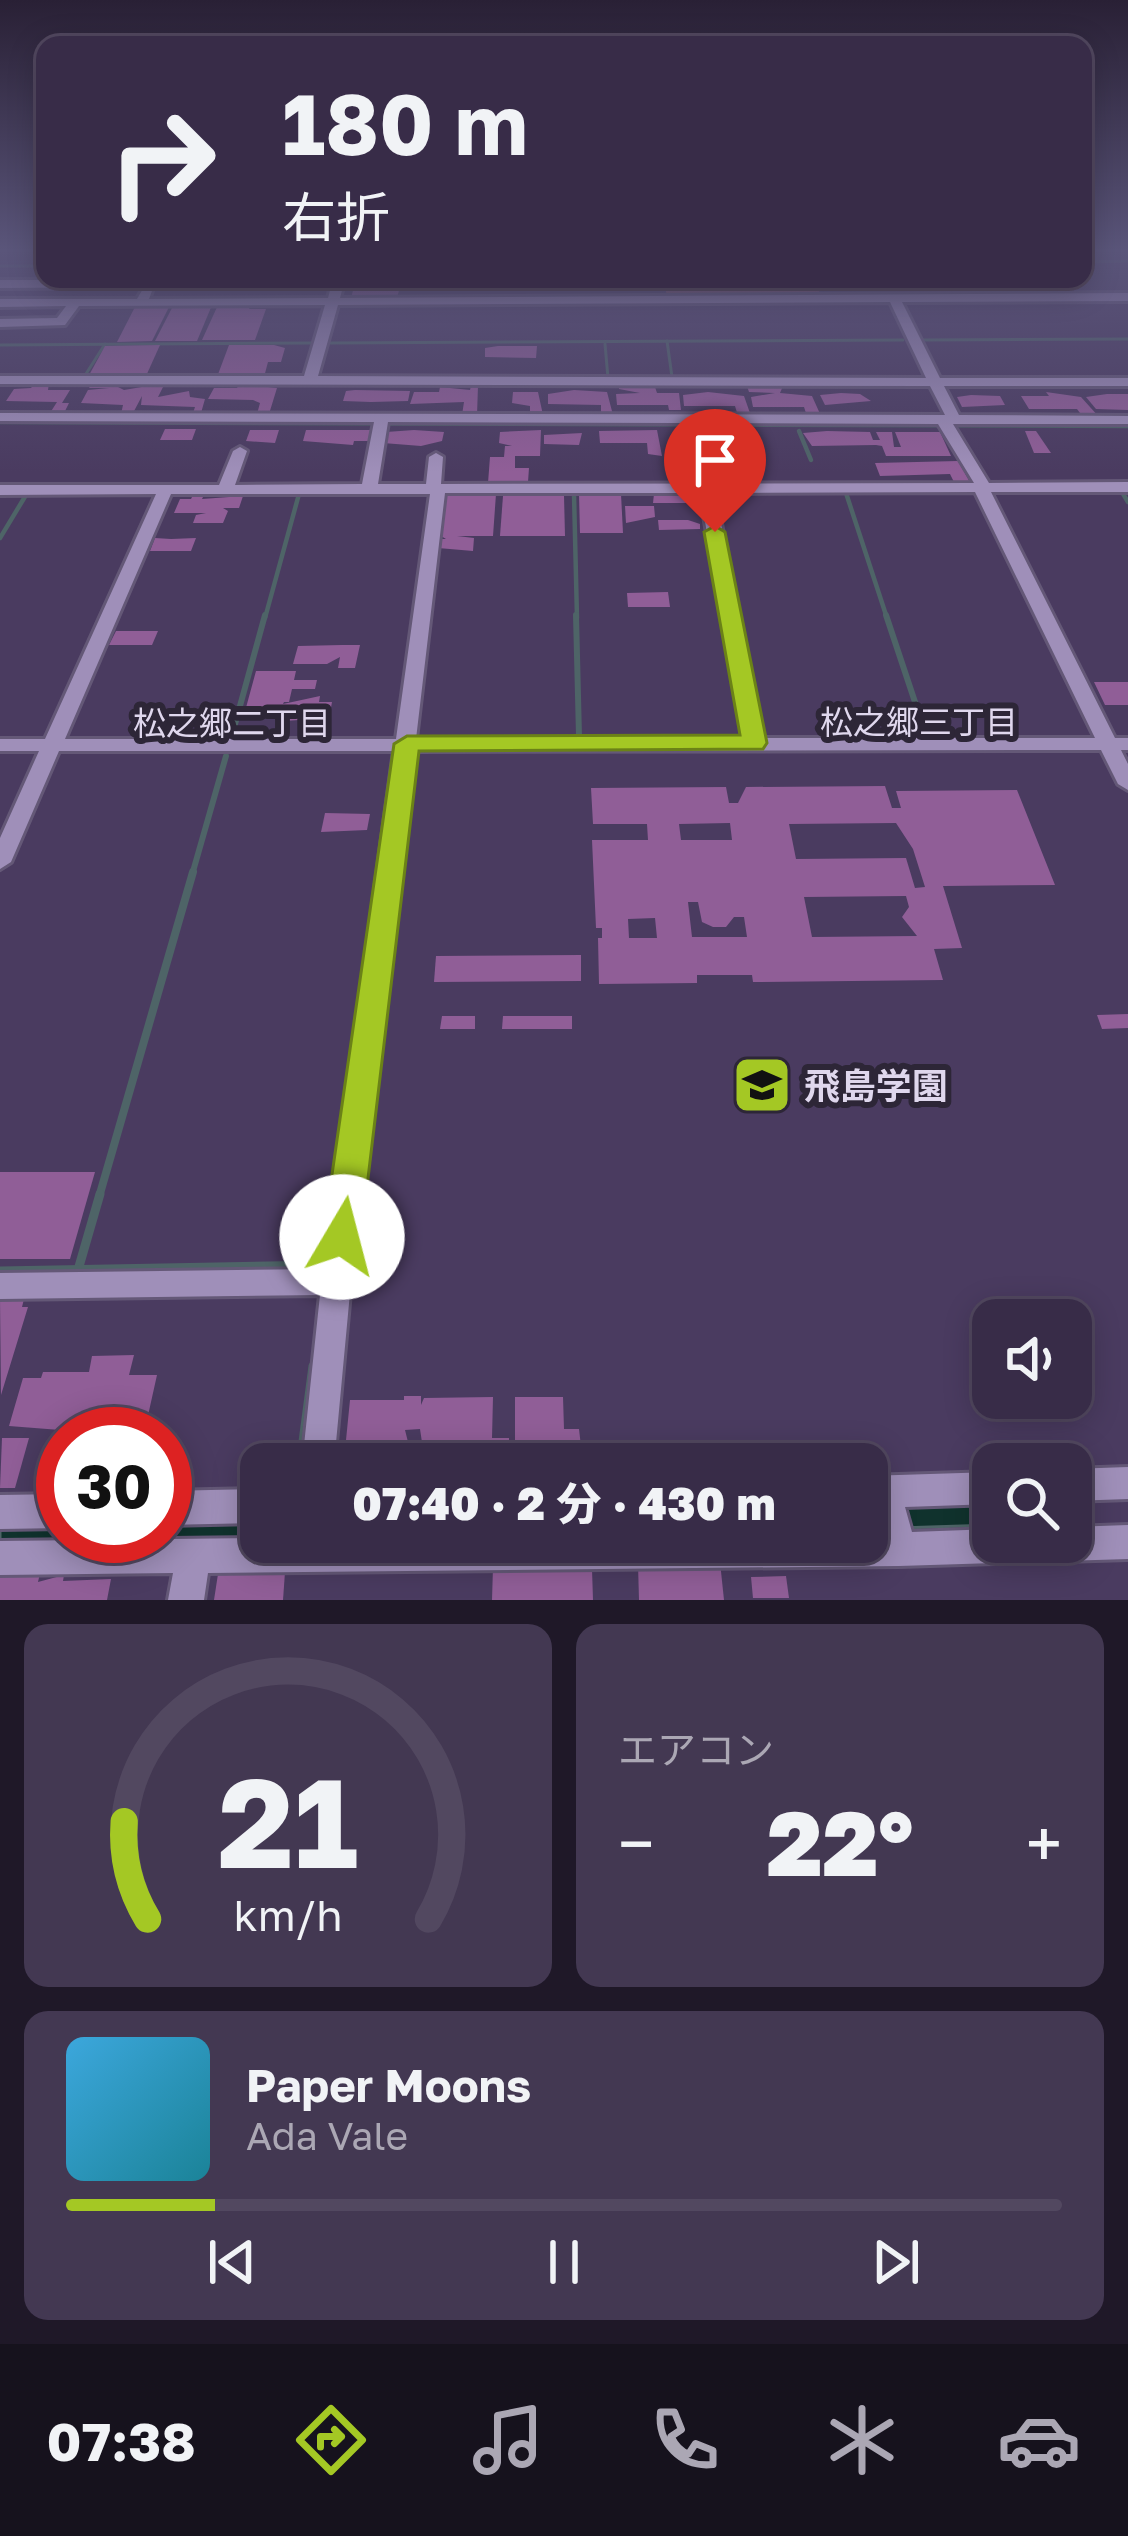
<!DOCTYPE html>
<html lang="ja">
<head>
<meta charset="utf-8">
<style>
  body { margin:0; font-family:"Golos Text","Noto Sans JP",sans-serif; background:#433852; color:#f1f3f6; height:100vh; display:flex; flex-direction:column; font-size:45px; white-space:nowrap }
  * { box-sizing:border-box; margin:0 }
  p { font-size:39px; color:#aba7b4 }
  .icon { flex:none; width:66px; height:66px; fill:none; stroke:currentColor; stroke-width:2; stroke-linecap:round; stroke-linejoin:round }
  .map { position:relative; height:1600px; overflow:hidden }
  .details { display:flex; flex-direction:column; gap:24px; padding:24px; background:#1f1828; flex:1 }
  .details>* { flex:none }
  .banner { position:absolute; left:36px; top:36px; width:1056px; height:252px; border-radius:24px; box-shadow:0 6px 30px #0003,0 0 0 3px #524860; background:#382c48; color:#f1f3f6; overflow:hidden }
  .controls { position:absolute; left:972px; top:1299px; display:grid; gap:24px }
  .controls a { display:grid; place-items:center; width:120px; height:120px; border-radius:24px; background:#382c48; box-shadow:0 6px 30px #0003,0 0 0 3px #524860; font-size:60px }
  .speed { position:absolute; left:36px; top:1407px; display:flex; gap:24px; font-size:60px; font-weight:700; text-align:center }
  .speed>* { display:grid; place-content:center; width:156px; height:156px; border-radius:50%; background:#382c48; box-shadow:0 6px 30px #0003,0 0 0 3px #524860; line-height:1 }
  .speed .limit { border:18px solid #d22; background:#fff; color:#111 }
  .pin { position:absolute; display:grid; place-items:center; width:102px; height:102px; color:#fff; margin:-123px -51px; border-radius:50% 50% 50% 0; rotate:-45deg; box-shadow:0 0 12px #0007 }
  .pin .icon { rotate:45deg }
  .me { position:absolute; width:132px; margin:-66px; rotate:8deg; stroke-linejoin:round; filter:drop-shadow(0 0 9px #0008) }
  .turn { display:flex; align-items:center; gap:42px; height:252px; padding:0 48px; font-size:54px }
  .turn .icon { width:156px; height:156px; stroke-width:2.5 }
  .turn b { display:block; font-size:84px; line-height:102px }
  .big { font-size:90px; font-weight:800; line-height:1.1 }
  .details .widget { flex:1; display:flex; flex-direction:column; justify-content:center; gap:18px; min-width:0; padding:0 42px; border-radius:24px; background:#433852 }
  .details .dial { align-items:center; gap:0 }
  .dial svg { height:312px; overflow:visible; fill:none; stroke:#524860; stroke-width:7; stroke-linecap:round; text-anchor:middle }
  .dial text { fill:#f1f3f6; stroke:none }
  .song { display:flex; align-items:center; gap:36px }
  .cover { width:144px; height:144px; border-radius:18px; background:linear-gradient(135deg,hsl(200 70% 55%),hsl(190 70% 35%)) }
  .played { height:12px; border-radius:6px; background:linear-gradient(90deg,#a4c824 15%,#524860 15%) }
  .keys { display:flex; justify-content:space-around; direction:ltr }
  .heat { display:flex; justify-content:space-between; align-items:center; font-size:66px; direction:ltr }
  .details .tiles { flex:1; display:grid; gap:24px; grid-template-columns:1fr 1fr }
  .widget:last-child { grid-column:span 2 }
  .trip { position:absolute; left:240px; top:1443px; width:648px; height:120px; border-radius:24px; background:#382c48; box-shadow:0 6px 30px #0003,0 0 0 3px #524860; font-weight:800; line-height:120px; text-align:center }
  .dock { display:flex; height:192px; justify-content:space-around; align-items:center; background:#16121d; color:#aba7b4 }
  .dock .icon { width:84px; height:84px }
  .dock .on { color:#a4c824 }
  .dock b { font-size:54px; color:#f1f3f6 }
  .map>svg:first-child { display:block }
  .green { fill:#8b5362 }
  .water { fill:#10322d; stroke:#4e6467; stroke-width:3 }
  .lines { fill:none; stroke-linecap:round; stroke-linejoin:round }
  .stream-far4 { stroke:#4e6467; stroke-width:3 }
  .stream-far3 { stroke:#4e6467; stroke-width:4.5 }
  .stream-far2 { stroke:#4e6467; stroke-width:6 }
  .stream-far1 { stroke:#4e6467; stroke-width:8 }
  .stream { stroke:#4e6467; stroke-width:9 }
  .building { fill:#905e97; fill-rule:evenodd }
  .minor-casing { stroke:#645877; stroke-width:6 }
  .minor { fill:#9f8fb9; fill-rule:evenodd }
  .route { fill:#a4c824; stroke:#6b8217; stroke-width:3 }
  .labels { text-anchor:middle; dominant-baseline:central; stroke-width:12; stroke-linejoin:round; paint-order:stroke }
  .neighbourhood-label { font-size:33px; fill:#dfd7ed; stroke:#2d2637 }
  .near-poi-label { font-size:36px; font-weight:bold; fill:#dfd7ed; stroke:#2d2637; text-anchor:start }
</style>
</head>
<body>
<div class="map">
<svg width="1128" height="1600" viewBox="0 0 1128 1600">
  <rect width="100%" height="100%" fill="#4a3b60"/>
  <path class="green" d="M664 279H814L821 296 667 298Z"/>
  <g class="water">
    <path d="M993 1504V1525L867 1529V1508Z"/>
    <path d="M261 1523V1540L0 1546V1529L63 1527V1536H165V1525Z"/>
  </g>
  <g class="lines">
    <g class="stream-far4">
      <path d="M1083 262 1128 261"/>
      <path d="M0 266H45"/>
      <path d="M923 340 1128 339"/>
      <path d="M667 341 672 377"/>
      <path d="M329 343 903 340"/>
      <path d="M605 344 608 378"/>
      <path d="M0 345 312 343"/>
      <path d="M84 377 105 344"/>
    </g>
    <g class="stream-far3">
      <path d="M0 422 1128 426"/>
      <path d="M799 431 811 460"/>
      <path d="M1122 492 1128 502"/>
      <path d="M846 493 887 618"/>
      <path d="M574 494 577 618"/>
      <path d="M0 538 26 495"/>
      <path d="M265 618 299 494"/>
    </g>
    <g class="stream-far2">
      <path d="M576 615 579 736"/>
      <path d="M886 615 924 729"/>
      <path d="M232 735 265 615"/>
      <path d="M192 875 226 756"/>
    </g>
    <path class="stream-far1" d="M99 1197 193 872"/>
    <g class="stream">
      <path d="M78 1270 100 1194"/>
      <path d="M0 1271 325 1265"/>
      <path d="M300 1464 313 1366"/>
    </g>
  </g>
  <g class="building">
    <path d="M346 279H402L397 298H351L354 287H343Z"/>
    <path d="M251 304 249 309H266L255 340H202L218 305Z"/>
    <path d="M136 305H170L152 341 117 342Z"/>
    <path d="M212 305 197 341H155L172 308Z"/>
    <path d="M160 345 146 376 88 377 105 346Z"/>
    <path d="M229 345H274L285 348 281 362H268L264 377H217Z"/>
    <path d="M498 346H537L536 358 485 357V348Z"/>
    <path d="M35 383H49L48 390H70L62 403H69L64 413H50L57 402 6 401 14 389 31 388Z"/>
    <path d="M92 383H121L118 387 124 390 165 383 158 397 189 391 190 397 205 399 201 413H193L195 407 141 405 142 396 133 413 121 414 123 405 81 403 88 390 109 388H89Z"/>
    <path d="M239 384 277 388 269 414H257L260 403 253 400 208 399 214 388H237Z"/>
    <path d="M619 384H654L657 393H679L681 410H669L668 405H617L616 394 640 393 619 389Z"/>
    <path d="M471 386H478L477 415H462L464 402 410 404 414 392H439L440 387 470 390Z"/>
    <path d="M747 386H783L780 393 812 396 821 416H807L804 407H753L751 397 775 393 749 392Z"/>
    <path d="M574 390 607 392 613 415H601V405L548 404V394Z"/>
    <path d="M346 391 355 390 410 391 408 401 371 402 343 401Z"/>
    <path d="M513 392H538L543 415H530V406L512 403Z"/>
    <path d="M708 392 744 396 751 416H738L735 406H684L683 395Z"/>
    <path d="M1046 392 1081 397 1099 417H1083L1077 409H1029L1021 396H1049Z"/>
    <path d="M841 393 860 394 871 401 825 405 820 395Z"/>
    <path d="M1107 394H1128V410L1096 409 1086 397Z"/>
    <path d="M971 395 1000 396 1005 405 962 407 957 397Z"/>
    <path d="M165 429H196L192 440H160Z"/>
    <path d="M250 430H279L275 443 246 441Z"/>
    <path d="M306 430H375L373 441H354L353 445 303 441Z"/>
    <path d="M414 430 444 432 442 441 421 446 383 443 386 432Z"/>
    <path d="M541 430 540 456H515V468H529L528 482 488 483 490 457H504L505 446H512L499 443 500 432Z"/>
    <path d="M657 430 662 456 648 454 647 443H600L599 431Z"/>
    <path d="M827 431 870 432 873 440H880L876 432H892L894 447H901L895 432H940L951 456H886L882 446 876 445 812 446 803 433Z"/>
    <path d="M1025 431H1036L1051 453H1034Z"/>
    <path d="M582 433 579 445 544 444V435Z"/>
    <path d="M958 461 971 484H955L950 474 880 476 875 463Z"/>
    <path d="M446 494H496L493 536H457L474 538 473 551 438 548 439 539H446L441 536Z"/>
    <path d="M579 494H621L623 533H580Z"/>
    <path d="M654 494H697L699 503H653Z"/>
    <path d="M193 495H204L202 499 243 496 239 508H223L228 511 223 523H193L196 515 206 513H174L180 499H191Z"/>
    <path d="M503 496H564L565 536H500Z"/>
    <path d="M625 506H654L655 517 626 523Z"/>
    <path d="M658 520H688L700 524V529L659 530Z"/>
    <path d="M155 538 171 539 196 538 191 551H150Z"/>
    <path d="M668 592 670 607H628L627 593Z"/>
    <path d="M116 631H158L152 645H109Z"/>
    <path d="M342 645H360L355 668H338L340 657 327 664H293L298 646Z"/>
    <path d="M256 671H296L294 680H317L315 689H292L289 702H284L283 704 320 696 319 702H332L329 718 284 721 286 715H244Z"/>
    <path d="M1094 682H1128V705H1105Z"/>
    <path d="M885 786 892 808H901L896 791 1017 790 1055 885 943 886 962 948 934 949 943 980 753 982 752 975H697V983L599 984 598 938H602V928H596L592 840H648L647 824H593L591 788 726 787 729 803H738L746 787ZM730 823 732 840H681L679 824ZM896 823 913 849 925 887 915 888 906 858 796 859 789 824ZM906 896 909 907 902 917 917 936 812 937 804 897ZM688 902H698L702 922 713 927H726L734 917H744L747 937H692ZM655 918 657 938H629L628 919Z"/>
    <path d="M325 813 370 814 367 830 321 832Z"/>
    <path d="M581 955V981L434 982 436 956Z"/>
    <path d="M1128 1014V1028L1102 1029 1097 1015Z"/>
    <path d="M442 1016H475V1029H440Z"/>
    <path d="M503 1016H572V1029H502Z"/>
    <path d="M0 1172H95L70 1259H0Z"/>
    <path d="M0 1299H24L22 1307H28L1 1395Z"/>
    <path d="M134 1355 129 1375H157L147 1420 114 1421 111 1434 9 1426 23 1378H41L43 1372H89L92 1356Z"/>
    <path d="M404 1396H421V1405L424 1398 493 1397 492 1438H509V1464H458V1457L444 1458 445 1449H423L420 1429 405 1430 409 1446H417L416 1464H343L344 1455H338L340 1440H346L350 1400H404Z"/>
    <path d="M515 1397H563L564 1429H579L583 1464H559V1441H515Z"/>
    <path d="M2 1438H29L15 1488H0Z"/>
    <path d="M165 1458H182L176 1493 165 1494Z"/>
    <path d="M720 1562 724 1600H639L638 1564Z"/>
    <path d="M516 1565 592 1569 593 1600H492L493 1567 516 1570Z"/>
    <path d="M41 1569 38 1582 64 1575 63 1581 111 1579 107 1600H0V1570Z"/>
    <path d="M285 1572 283 1600H214L218 1574Z"/>
    <path d="M786 1576 789 1598H753L751 1577Z"/>
  </g>
  <g class="lines">
    <defs>
      <g id="minor">
        <path d="M333 279H345L340 298 1128 293V301L902 302 940 378H1128V386H944L959 415 1128 416V424H953L989 483 1128 482V492H991L1115 738H1128V750H1121L1128 764V790L1118 784 1101 750 414 751 351 1282 334 1464H302L320 1295 0 1299V1273L323 1269 394 751H59L11 862 0 869V838L39 751H0V739H45L156 494 0 495V485H219L233 451 240 447 247 451 235 485 362 484 374 422 0 421V413L945 415 930 386 0 384V376H304L325 305 79 306 65 325 0 327V319L57 318 66 306 0 307V299H137L144 287 0 288V280H156L149 299 328 298ZM890 302 926 378 318 376 338 305ZM388 422 938 424 974 483 441 484 443 457 436 453 429 457 426 484H378ZM975 492 1095 738H763L715 493ZM445 493H700L743 738 416 739ZM171 494H430L396 739H65Z"/>
        <path d="M1128 1467V1499L1071 1501V1469Z"/>
        <path d="M993 1472V1504L905 1507 912 1532 993 1529V1542H1071V1527L1128 1525V1559L899 1566 208 1573 204 1600H168L173 1573 0 1575V1541L261 1538V1542H867V1532H878L872 1508H867V1476Z"/>
        <path d="M261 1489V1523L165 1525V1491Z"/>
        <path d="M63 1494V1528L0 1529V1495Z"/>
      </g>
    </defs>
    <use href="#minor" class="minor-casing"/>
    <use href="#minor" class="minor"/>
  </g>
  <linearGradient id="sky" x2="0" y2="1"><stop stop-color="#292035"/><stop offset="0.53" stop-color="#5a557a"/><stop offset="1" stop-color="#5a557a" stop-opacity="0"/></linearGradient>
  <rect width="1128" height="472" fill="url(#sky)"/>
  <path class="route" d="M715 526 725 532 767 743 763 749 419 751 361 1237 355 1249 342 1253 329 1249 323 1237 394 744 407 736 740 735 704 532Z"/>
  <defs>
    <symbol id="school-square" viewBox="-11 -11 22 22"><rect x="-9" y="-9" width="18" height="18" rx="4" fill="#a4c824" stroke="#2d2637"/><path d="M0-5L7-2L0 1L-7-2ZM-4 1L0 2.5L4 1V4Q0 6-4 4Z" fill="#111"/></symbol>
  </defs>
  <g fill-rule="evenodd">
    <use href="#school-square" x="729" y="1052" width="66" height="66"/>
  </g>
  <g class="labels">
    <g class="neighbourhood-label">
      <text x="919" y="721">松之郷三丁目</text>
      <text x="232" y="722">松之郷二丁目</text>
    </g>
    <g class="near-poi-label">
      <text x="804" y="1085">飛島学園</text>
    </g>
  </g>
</svg>
<div class="controls">
<a><svg class="icon" aria-label="sound" viewBox="0 0 24 24"><path d="M4 9h4l5-4v14l-5-4H4zM17 9q2 3 0 6"/></svg></a>
<a><svg class="icon" aria-label="search" viewBox="0 0 24 24"><circle cx="10" cy="10" r="6"/><path d="M15 15l6 6"/></svg></a>
</div>
<div class="speed"><div class="limit">30</div></div>
<div class="pin" style="left:715px;top:532px;background:#d93025"><svg class="icon" aria-label="arrive" viewBox="0 0 24 24"><path d="M6 21V4h12l-3 4 3 4H6"/></svg></div>
<svg class="me" style="left:342px;top:1237px" viewBox="-20 -20 40 40"><circle r="19" fill="#fff"/><path d="M0-13L10 11 0 6-10 11z" fill="#a4c824"/></svg>
<div class="trip">07:40 · 2 分 · 430 m</div>
<div class="banner">
<div class="turn"><svg class="icon" aria-label="right" viewBox="0 0 24 24"><path d="M7 20v-9h11M14 6l5 5-5 5"/></svg><div><b>180 m</b>右折</div></div>
</div>
</div>
<section class="details">
<div class="tiles">
<div class="widget dial"><svg viewBox="0 0 100 80">
<path d="M14 69A42 42 0 1 1 86 69"/>
<path d="M14 69A42 42 0 0 1 8 44" stroke="#a4c824"/>
<text x="50" y="56" font-size="32" font-weight="700">21</text>
<text x="50" y="72" font-size="11">km/h</text>
</svg></div>
<div class="widget"><p>エアコン</p>
<div class="heat"><a>−</a><b class="big">22°</b><a>+</a></div>
</div>
<div class="widget">
<div class="song"><i class="cover"></i><div><b>Paper Moons</b><p>Ada Vale</p></div></div>
<div class="played"></div>
<div class="keys"><svg class="icon" aria-label="previous" viewBox="0 0 24 24"><path d="M18 5L8 12l10 7zM5 5v14"/></svg><svg class="icon" aria-label="pause" viewBox="0 0 24 24"><path d="M8 5v14M16 5v14"/></svg><svg class="icon" aria-label="next" viewBox="0 0 24 24"><path d="M6 5l10 7-10 7zM19 5v14"/></svg></div>
</div>
</div>
</section>
<nav class="dock">
<b>07:38</b>
<svg class="icon on" aria-label="directions" viewBox="0 0 24 24"><path d="M12 3l9 9-9 9-9-9zM9 14v-3h6M13 9l2 2-2 2"/></svg>
<svg class="icon" aria-label="music" viewBox="0 0 24 24"><path d="M9 18V5l10-2v13"/><circle cx="6" cy="18" r="3"/><circle cx="16" cy="16" r="3"/></svg>
<svg class="icon" aria-label="phone" viewBox="0 0 24 24"><path d="M5 4h4l2 5-3 2q2 4 5 5l2-3 5 2v4C11 20 4 13 5 4z"/></svg>
<svg class="icon" aria-label="climate" viewBox="0 0 24 24"><path d="M12 3v18M4 7l16 10M4 17L20 7"/></svg>
<svg class="icon" aria-label="car" viewBox="0 0 24 24"><path d="M5 17H2v-5l4-1 3-4h7l3 4 3 1v5h-3M9 17h6M6 11h13"/><circle cx="7" cy="17" r="2"/><circle cx="17" cy="17" r="2"/></svg>
</nav>
</body>
</html>
